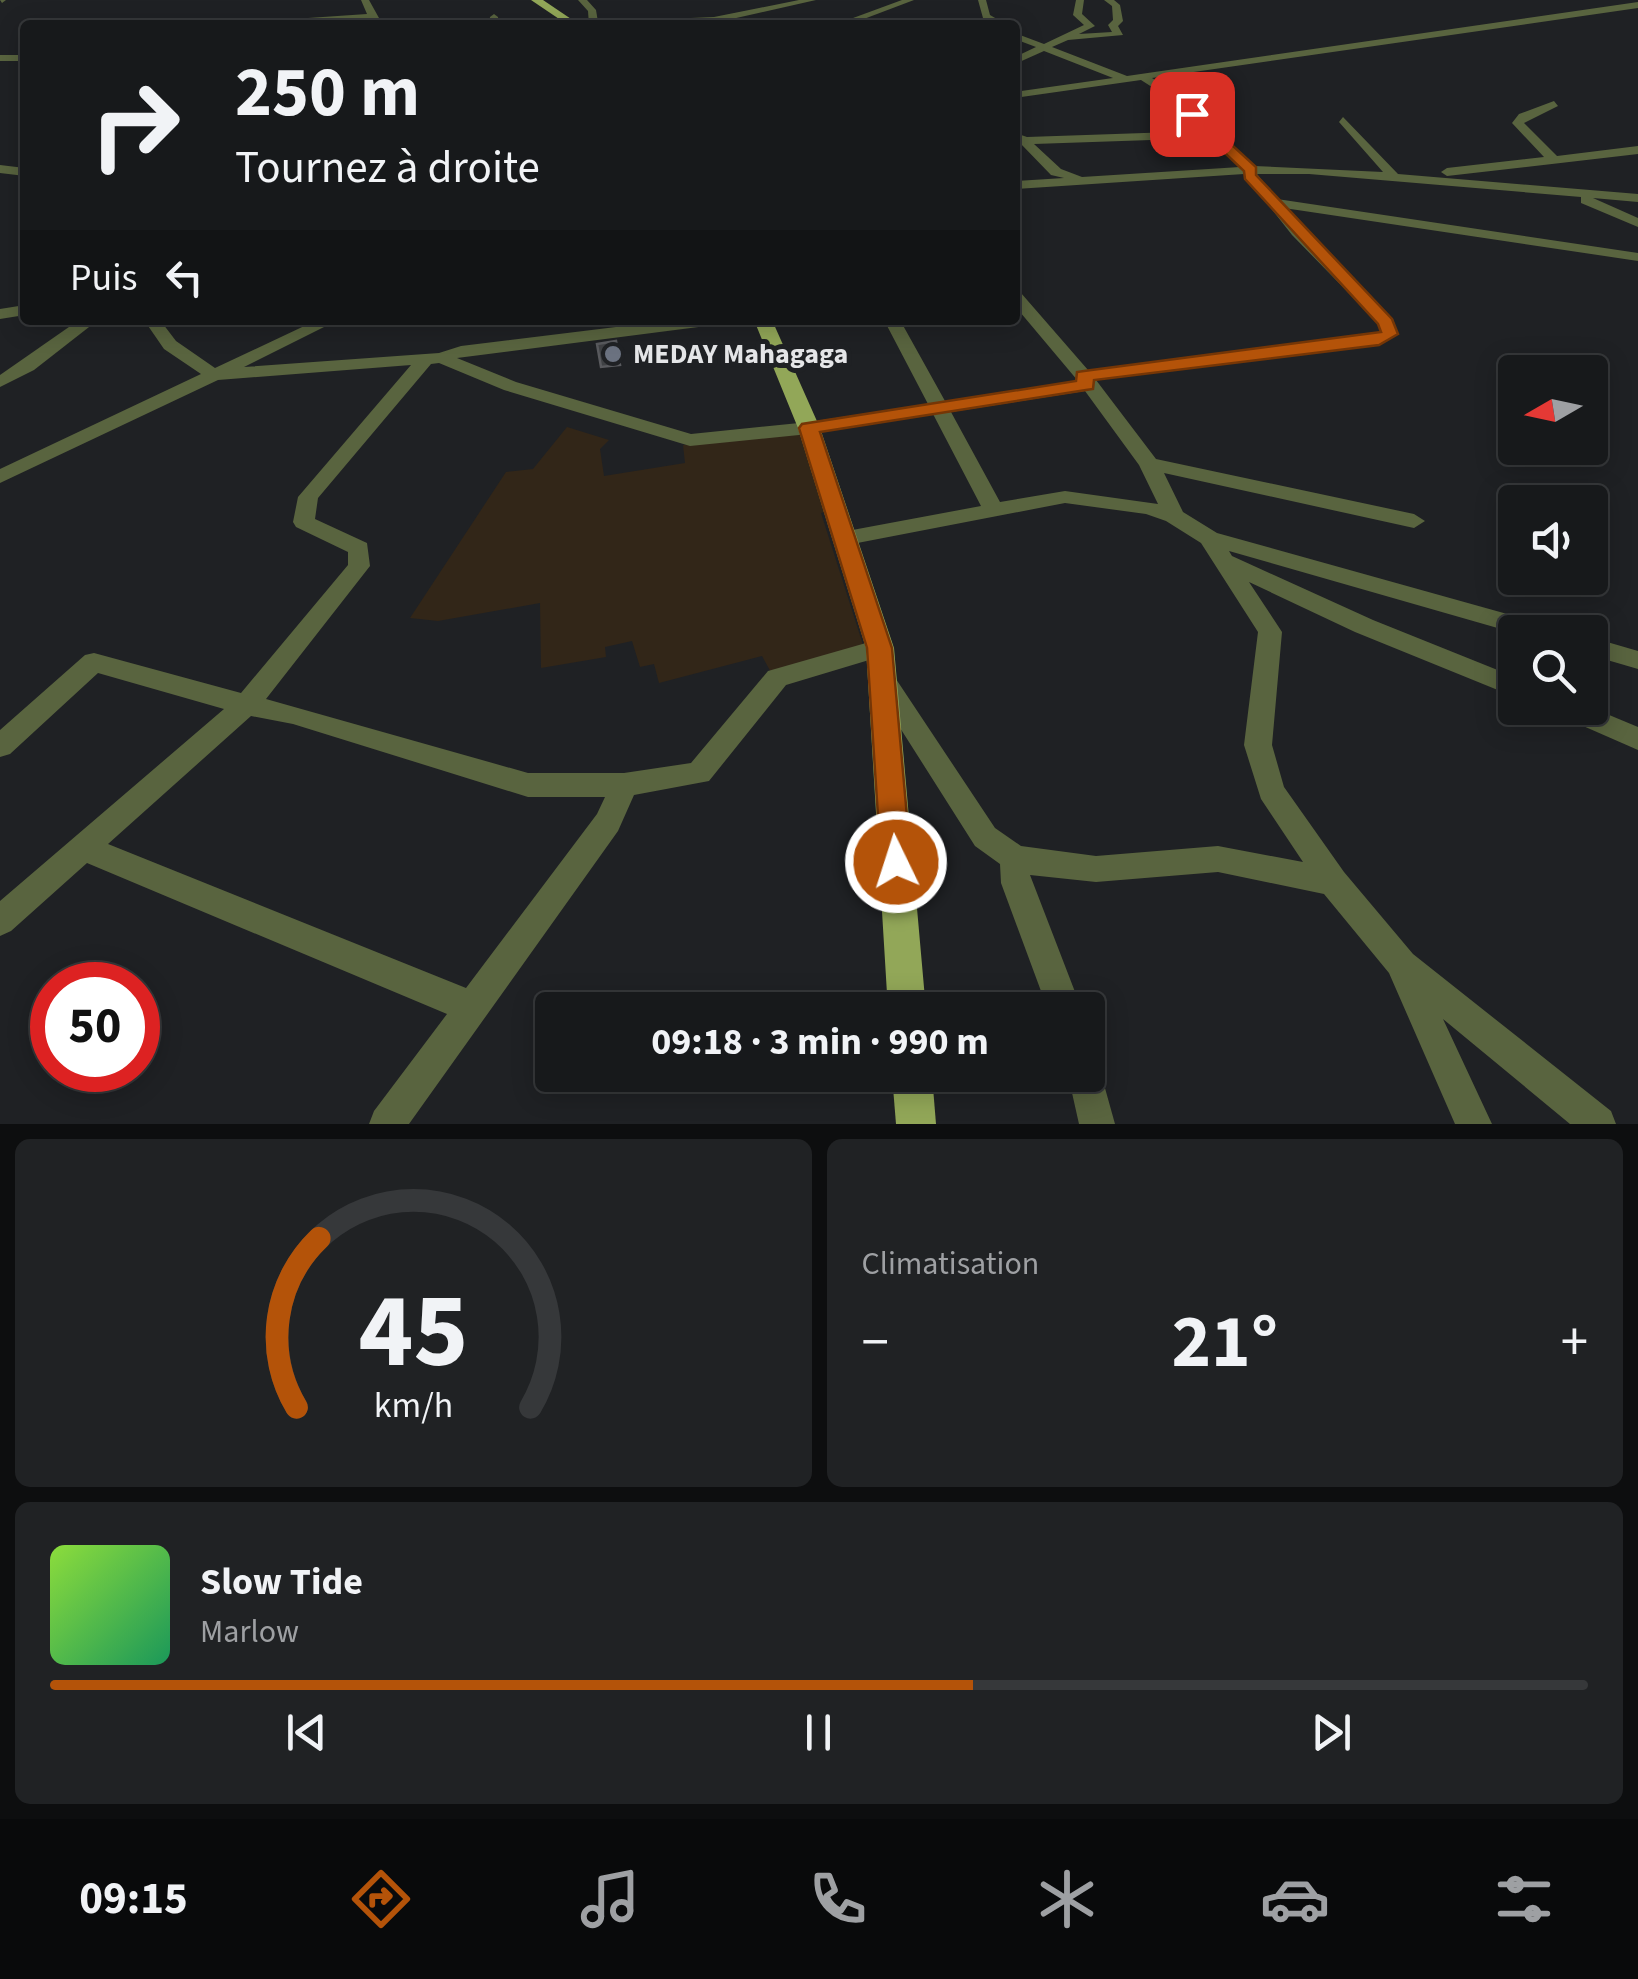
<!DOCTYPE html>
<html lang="fr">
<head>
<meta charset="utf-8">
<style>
  body { margin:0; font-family:"Source Sans 3",sans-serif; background:#202224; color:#f1f3f6; height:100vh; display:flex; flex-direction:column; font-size:38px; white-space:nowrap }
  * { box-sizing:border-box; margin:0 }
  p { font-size:32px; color:#9ea0a3 }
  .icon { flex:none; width:55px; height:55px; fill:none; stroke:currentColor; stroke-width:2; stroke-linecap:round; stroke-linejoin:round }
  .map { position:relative; height:1124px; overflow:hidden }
  .drawer { display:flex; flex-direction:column; gap:15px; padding:15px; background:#0d0e0f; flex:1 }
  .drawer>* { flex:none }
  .banner { position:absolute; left:20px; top:20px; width:1000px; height:305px; border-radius:10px; box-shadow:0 5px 25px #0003,0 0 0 2px #36383a; background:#17191b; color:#f1f3f6; overflow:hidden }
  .needle { width:65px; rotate:261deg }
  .fabs { position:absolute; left:1498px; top:355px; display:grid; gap:20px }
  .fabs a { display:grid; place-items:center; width:110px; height:110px; border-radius:10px; background:#17191b; box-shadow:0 5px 25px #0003,0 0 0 2px #36383a; font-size:50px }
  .speed { position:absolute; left:30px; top:962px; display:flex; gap:20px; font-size:50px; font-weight:700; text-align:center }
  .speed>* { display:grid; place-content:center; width:130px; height:130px; border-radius:50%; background:#17191b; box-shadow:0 5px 25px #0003,0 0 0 2px #36383a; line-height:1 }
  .speed .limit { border:15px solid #d22; background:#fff; color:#111 }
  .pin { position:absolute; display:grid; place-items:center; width:85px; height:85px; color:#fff; margin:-42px; border-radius:20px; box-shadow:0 5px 15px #0006 }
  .me { position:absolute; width:110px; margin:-55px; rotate:356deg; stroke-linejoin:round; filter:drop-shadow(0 0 8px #0008) }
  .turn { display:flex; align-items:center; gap:35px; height:210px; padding:0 50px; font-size:45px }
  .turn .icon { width:130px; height:130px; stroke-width:2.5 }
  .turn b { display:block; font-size:70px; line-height:85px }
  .then { display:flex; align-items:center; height:95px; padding:0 50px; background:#0003; gap:20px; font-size:38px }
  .big { font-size:75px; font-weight:700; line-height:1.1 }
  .drawer .widget { flex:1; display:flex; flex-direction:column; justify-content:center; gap:15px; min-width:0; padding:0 35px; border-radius:15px; background:#202224 }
  .drawer .dial { align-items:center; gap:0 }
  .dial svg { height:260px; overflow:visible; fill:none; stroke:#36383a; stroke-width:7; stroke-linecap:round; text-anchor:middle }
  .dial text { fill:#f1f3f6; stroke:none }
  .song { display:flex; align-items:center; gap:30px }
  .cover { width:120px; height:120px; border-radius:15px; background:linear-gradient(135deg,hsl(90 70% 55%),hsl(150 70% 35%)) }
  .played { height:10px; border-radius:5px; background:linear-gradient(90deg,#b45309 60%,#36383a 60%) }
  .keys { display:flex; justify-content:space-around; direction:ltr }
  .heat { display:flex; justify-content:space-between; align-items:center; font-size:55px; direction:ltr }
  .drawer .tiles { flex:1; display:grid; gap:15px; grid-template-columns:1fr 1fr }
  .widget:last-child { grid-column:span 2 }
  .trip { position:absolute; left:535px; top:992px; width:570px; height:100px; border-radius:10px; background:#17191b; box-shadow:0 5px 25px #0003,0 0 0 2px #36383a; font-weight:700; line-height:100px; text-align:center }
  .dock { display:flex; height:160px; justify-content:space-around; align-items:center; background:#090a0b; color:#9ea0a3 }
  .dock .icon { width:70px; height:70px }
  .dock .active { color:#b45309 }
  .dock b { font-size:45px; color:#f1f3f6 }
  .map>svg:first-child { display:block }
  .medical { fill:#322618 }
  .building { fill:#3f4144; stroke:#595a5e; stroke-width:2.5 }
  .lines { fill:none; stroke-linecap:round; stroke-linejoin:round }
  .minor { fill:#59643f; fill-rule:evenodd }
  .major { fill:#92a758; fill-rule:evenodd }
  .route { fill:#b45309; stroke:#753606; stroke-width:2.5 }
  .worship-dot { fill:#6b7280; stroke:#1f2124; stroke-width:4 }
  .labels { text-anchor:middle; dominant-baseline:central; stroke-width:10; stroke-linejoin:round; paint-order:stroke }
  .far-poi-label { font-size:28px; font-weight:bold; fill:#e5e6e8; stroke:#1f2124; text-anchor:start }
</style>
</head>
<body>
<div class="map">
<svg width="1638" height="1124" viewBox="0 0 1638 1124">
  <rect width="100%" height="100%" fill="#1f2124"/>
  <path class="medical" d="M567 427 609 440 600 449 604 476 685 463 683 445 807 433 829 511 821 513 864 648 773 676 762 656 659 683 654 664 640 667 632 641 605 647 606 657 541 668 540 603 438 621 410 618 506 472 533 469Z"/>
  <path class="building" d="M616 341 620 365 601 367 597 344Z"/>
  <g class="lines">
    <g class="minor">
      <path d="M0 0H6L2 3Z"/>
      <path d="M361 0H369L379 18 401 25H385L370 19 308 18 367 14Z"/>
      <path d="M578 0H587L596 10 598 22 714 17 799 0H816L714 23 589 25 588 11Z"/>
      <path d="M902 0H914L848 25H834Z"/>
      <path d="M978 0H986L990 15 1007 25H995L983 18Z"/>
      <path d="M1076 0H1084L1082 14 1095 26 1079 34 1112 32 1108 25 1113 20 1112 6 1104 0H1114L1120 5 1123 21 1118 26 1123 35 1068 40 1052 47 1127 76 1638 2V8L1152 78 1177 94 1254 166 1383 172 1339 122 1343 117 1398 174 1638 194V202L1593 198 1638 218V227L1581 203V197L1309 174H1257L1277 199 1638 253V261L1284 208 1393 319 1398 334 1379 345 1096 380 1156 459 1414 514 1425 521 1414 528 1164 473 1183 512 1217 533 1550 626 1553 632 1515 633 1229 551 1232 556 1373 620 1515 677V697L1355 632 1249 582 1282 632 1272 745 1284 787 1344 872 1413 954 1611 1111 1616 1124H1570L1443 1019 1492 1124H1455L1389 973 1324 894 1218 872 1096 882 1030 875 1082 1010H1048L1001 883 1000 864 975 846 876 690 872 683 876 676 885 673 894 676 995 828 1021 846 1096 856 1218 846 1303 862 1261 799 1244 745 1258 632 1201 543 1166 521 1146 514 1065 503 847 545 839 543 836 538 847 531 981 506 933 414 809 434 690 446 504 390 439 363 431 364 318 498 315 519 367 543 370 566 266 699 528 773H624L691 763 768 671 880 639 889 642 892 648 889 654 786 685 709 781 634 795 618 831 409 1124H369L374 1111 447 1014 87 863 11 931 0 936V901L224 709 98 673 10 754 0 757V730L85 655 94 653 241 693 348 565V552L296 527 293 522 298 497 411 365 218 380 0 483V469L201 374 164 349 144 320H160L176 341 215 368 317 320H338L244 367 439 353 461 346 673 320H722L714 325 457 358 516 382 691 434 809 422 928 404 884 320H900L945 401 1078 381 1015 306V291L1021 293 1088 370 1381 332 1379 324 1292 235 1244 174 1015 189V181L1064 178 1051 175 1021 144 1015 145V133L1027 137 1203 131 1169 98 1141 80 1015 98V92L1113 78 1044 51 1015 64V57L1036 47 1015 39V33L1044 44 1084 25 1073 15ZM1210 138 1240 167 1082 177 1061 169 1034 144ZM1085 391 1139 465 1158 504 1065 491 1000 502 951 412ZM251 716 293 724 528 797H605L597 814 466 988 108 844Z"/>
      <path d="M494 14 498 17 499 25H489L490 17Z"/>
      <rect x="0" y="55" width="25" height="6"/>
      <path d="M1554 101 1558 106 1524 123 1557 156 1638 146V154L1447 176 1441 172 1447 168 1544 157 1512 123 1519 114Z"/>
      <path d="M0 165 25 168V176L0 173Z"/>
      <path d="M25 305V315L0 319V309Z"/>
      <path d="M79 320H98L34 370 0 387V375Z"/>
      <path d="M1590 637 1638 651V669L1590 655Z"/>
      <path d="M1590 707 1638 727V750L1558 715 1554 708Z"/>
      <path d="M1088 1058 1098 1063 1115 1124H1079L1068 1075H1088Z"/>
    </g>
    <g class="major">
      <path d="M531 0H543L580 25H568Z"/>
      <path d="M754 320H772L820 428 894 648 926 1010H888L866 648 798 428Z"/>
      <path d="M892 1075H932L936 1124H896Z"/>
    </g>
  </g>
  <path class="route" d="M1187 112H1196L1256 167V175L1392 319 1398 334 1379 345 1094 380 1093 389 1086 390 820 432 892 648 911 862 906 871 896 875 885 871 881 862 867 648 799 428 802 424 1076 381 1077 372 1084 371 1381 332 1378 324 1245 179 1244 171 1187 117Z"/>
  <circle class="worship-dot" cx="613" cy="354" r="10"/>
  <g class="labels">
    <g class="far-poi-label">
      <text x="633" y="354">MEDAY Mahagaga</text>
    </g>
  </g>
</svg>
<div class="fabs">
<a><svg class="needle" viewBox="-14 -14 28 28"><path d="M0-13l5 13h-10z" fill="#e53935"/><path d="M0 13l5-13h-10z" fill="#9ea0a3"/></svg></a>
<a><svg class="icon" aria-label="sound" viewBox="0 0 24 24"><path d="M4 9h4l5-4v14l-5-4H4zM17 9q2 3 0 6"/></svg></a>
<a><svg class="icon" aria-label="search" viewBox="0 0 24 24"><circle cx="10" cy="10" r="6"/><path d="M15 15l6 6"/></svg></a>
</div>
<div class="speed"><div class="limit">50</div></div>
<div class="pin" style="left:1192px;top:114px;background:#d93025"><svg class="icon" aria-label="arrive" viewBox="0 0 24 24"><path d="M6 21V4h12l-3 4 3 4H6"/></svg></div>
<svg class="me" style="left:896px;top:862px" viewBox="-20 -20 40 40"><circle r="17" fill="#b45309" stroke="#fff" stroke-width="3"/><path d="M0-11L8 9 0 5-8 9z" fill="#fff"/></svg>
<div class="trip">09:18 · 3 min · 990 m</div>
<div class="banner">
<div class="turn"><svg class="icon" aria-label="right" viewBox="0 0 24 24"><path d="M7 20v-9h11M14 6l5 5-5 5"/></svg><div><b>250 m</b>Tournez à droite</div></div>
<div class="then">Puis<svg class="icon" aria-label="left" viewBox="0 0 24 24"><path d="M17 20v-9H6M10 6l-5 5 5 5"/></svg></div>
</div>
</div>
<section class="drawer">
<div class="tiles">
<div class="widget dial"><svg viewBox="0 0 100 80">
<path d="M14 69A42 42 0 1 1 86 69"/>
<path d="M14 69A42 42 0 0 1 21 17" stroke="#b45309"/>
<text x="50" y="56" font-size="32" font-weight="700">45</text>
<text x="50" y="72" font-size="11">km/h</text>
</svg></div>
<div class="widget"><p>Climatisation</p>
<div class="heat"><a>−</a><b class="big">21°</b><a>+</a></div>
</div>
<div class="widget">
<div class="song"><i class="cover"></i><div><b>Slow Tide</b><p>Marlow</p></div></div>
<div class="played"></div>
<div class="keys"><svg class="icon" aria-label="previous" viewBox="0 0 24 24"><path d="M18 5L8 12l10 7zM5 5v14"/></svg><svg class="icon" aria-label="pause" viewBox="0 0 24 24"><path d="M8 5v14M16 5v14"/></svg><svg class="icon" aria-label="next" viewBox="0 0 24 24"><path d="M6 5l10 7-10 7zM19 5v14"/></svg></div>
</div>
</div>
</section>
<nav class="dock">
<b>09:15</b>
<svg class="icon active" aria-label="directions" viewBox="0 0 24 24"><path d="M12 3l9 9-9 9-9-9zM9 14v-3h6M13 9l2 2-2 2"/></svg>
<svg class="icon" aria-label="music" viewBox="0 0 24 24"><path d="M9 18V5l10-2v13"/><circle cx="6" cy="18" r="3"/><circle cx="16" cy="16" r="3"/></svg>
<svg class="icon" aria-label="phone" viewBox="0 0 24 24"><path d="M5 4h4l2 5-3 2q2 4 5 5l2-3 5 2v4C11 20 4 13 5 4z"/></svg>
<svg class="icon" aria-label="climate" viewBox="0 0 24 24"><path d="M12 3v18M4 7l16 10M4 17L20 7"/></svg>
<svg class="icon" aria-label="car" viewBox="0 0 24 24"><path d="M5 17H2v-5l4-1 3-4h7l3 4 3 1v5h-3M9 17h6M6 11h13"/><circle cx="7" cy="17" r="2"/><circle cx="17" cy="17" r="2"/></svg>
<svg class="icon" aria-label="filters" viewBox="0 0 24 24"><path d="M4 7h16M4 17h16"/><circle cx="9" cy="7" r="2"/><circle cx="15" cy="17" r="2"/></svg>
</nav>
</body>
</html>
